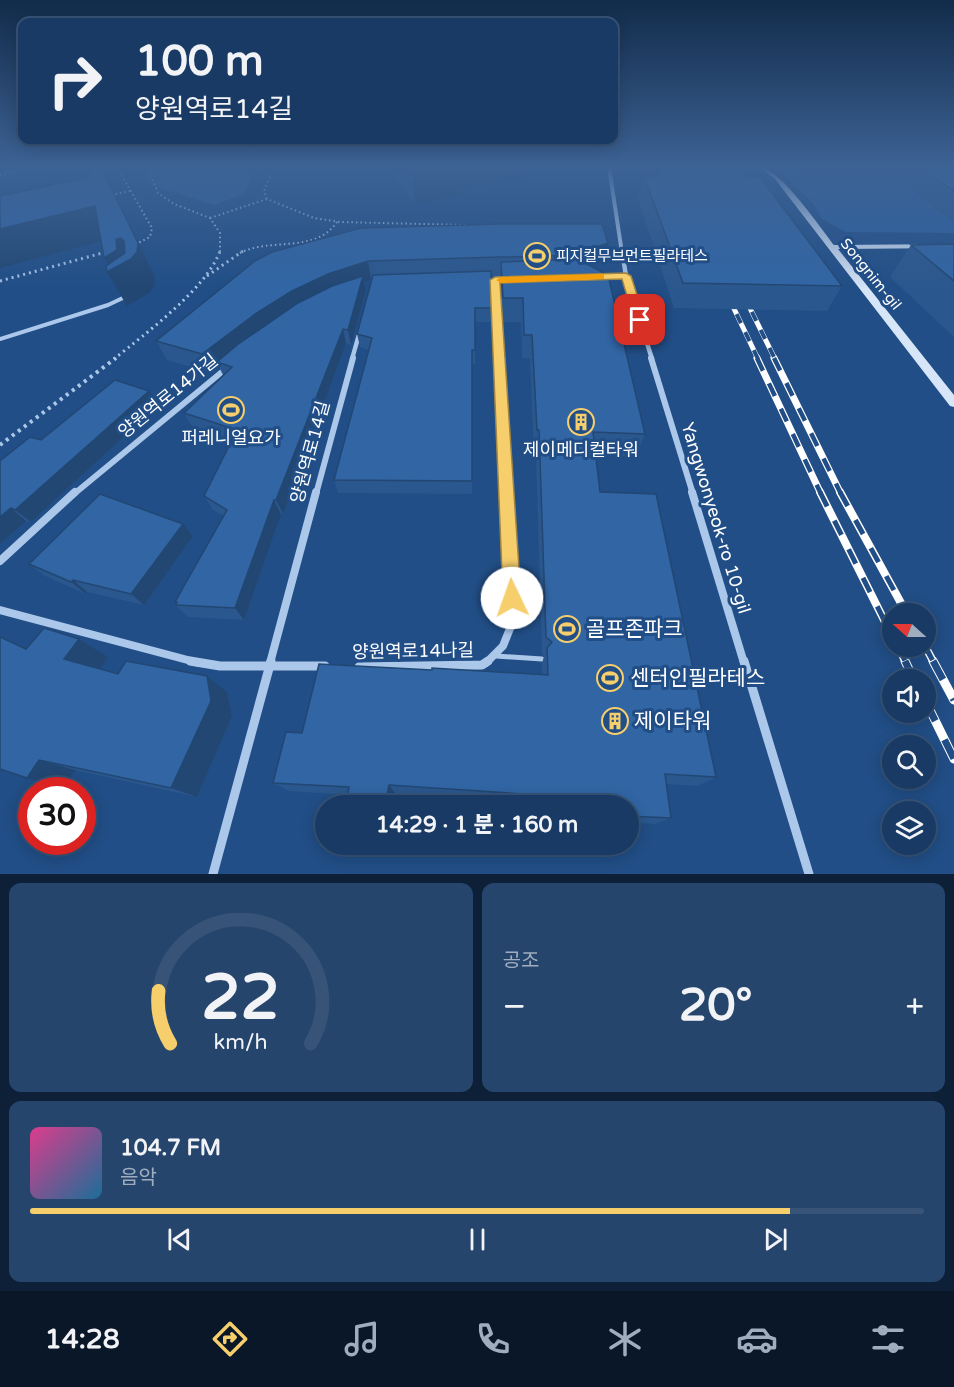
<!DOCTYPE html>
<html lang="ko">
<head>
<meta charset="utf-8">
<style>
  body { margin:0; font-family:"Varela Round","Noto Sans KR",sans-serif; background:#26456d; color:#f1f3f6; height:100vh; display:flex; flex-direction:column; font-size:22px; white-space:nowrap }
  * { box-sizing:border-box; margin:0 }
  p { font-size:20px; color:#9fadbf }
  .icon { flex:none; width:33px; height:33px; fill:none; stroke:currentColor; stroke-width:2; stroke-linecap:round; stroke-linejoin:round }
  .map { position:relative; height:874px; overflow:hidden }
  .sheet { display:flex; flex-direction:column; gap:9px; padding:9px; background:#0e2037; flex:1 }
  .sheet>* { flex:none }
  .guide { position:absolute; left:18px; top:18px; width:600px; height:126px; border-radius:12px; box-shadow:0 3px 15px #0003,0 0 0 2px #375478; background:#193a64; color:#f1f3f6; overflow:hidden }
  .needle { width:39px; rotate:291deg }
  .tools { position:absolute; left:882px; top:603px; display:grid; gap:12px }
  .tools a { display:grid; place-items:center; width:54px; height:54px; border-radius:50%; background:#193a64; box-shadow:0 3px 15px #0003,0 0 0 2px #375478; font-size:30px }
  .speed { position:absolute; left:18px; top:777px; display:flex; gap:12px; font-size:30px; font-weight:700; text-align:center }
  .speed>* { display:grid; place-content:center; width:78px; height:78px; border-radius:50%; background:#193a64; box-shadow:0 3px 15px #0003,0 0 0 2px #375478; line-height:1 }
  .speed .limit { border:9px solid #d22; background:#fff; color:#111 }
  .pin { position:absolute; display:grid; place-items:center; width:51px; height:51px; color:#fff; margin:-26px; border-radius:12px; box-shadow:0 3px 9px #0006 }
  .me { position:absolute; width:66px; margin:-33px; rotate:357deg; stroke-linejoin:round; filter:drop-shadow(0 0 4px #0008) }
  .turn { display:flex; align-items:center; gap:21px; height:126px; padding:0 18px; font-size:27px }
  .turn .icon { width:78px; height:78px; stroke-width:2.5 }
  .turn b { display:block; font-size:42px; line-height:51px }
  .big { font-size:45px; font-weight:800; line-height:1.1 }
  .sheet .tile { flex:1; display:flex; flex-direction:column; justify-content:center; gap:9px; min-width:0; padding:0 21px; border-radius:12px; background:#26456d }
  .sheet .dial { align-items:center; gap:0 }
  .dial svg { height:156px; overflow:visible; fill:none; stroke:#375478; stroke-width:7; stroke-linecap:round; text-anchor:middle }
  .dial text { fill:#f1f3f6; stroke:none }
  .song { display:flex; align-items:center; gap:18px }
  .cover { width:72px; height:72px; border-radius:9px; background:linear-gradient(135deg,hsl(330 70% 55%),hsl(200 70% 35%)) }
  .played { height:6px; border-radius:3px; background:linear-gradient(90deg,#f6ce6c 85%,#375478 85%) }
  .keys { display:flex; justify-content:space-around; direction:ltr }
  .heat { display:flex; justify-content:space-between; align-items:center; font-size:33px; direction:ltr }
  .sheet .tiles { flex:1; display:grid; gap:9px; grid-template-columns:1fr 1fr }
  .tile:last-child { grid-column:span 2 }
  .trip { position:absolute; left:315px; top:795px; width:324px; height:60px; border-radius:30px; background:#193a64; box-shadow:0 3px 15px #0003,0 0 0 2px #375478; font-weight:800; line-height:60px; text-align:center }
  .tabs { display:flex; height:96px; justify-content:space-around; align-items:center; background:#0a1728; color:#9fadbf }
  .tabs .icon { width:42px; height:42px }
  .tabs .selected { color:#f6ce6c }
  .tabs b { font-size:27px; color:#f1f3f6 }
  .map>svg:first-child { display:block }
  .green { fill:#2b5f9f }
  .lines { fill:none; stroke-linecap:round; stroke-linejoin:round }
  .path-far2 { stroke:#abc7ea; stroke-width:2; stroke-dasharray:1.5 3; stroke-linecap:butt }
  .path-far1 { stroke:#abc7ea; stroke-width:3; stroke-dasharray:2 4; stroke-linecap:butt }
  .path { stroke:#abc7ea; stroke-width:4; stroke-dasharray:3 4.5; stroke-linecap:butt }
  .lane-far1 { stroke:#abc7ea; stroke-width:4 }
  .lane { stroke:#abc7ea; stroke-width:5 }
  .street-far4 { stroke:#abc7ea; stroke-width:4 }
  .street-far3 { stroke:#abc7ea; stroke-width:4.5 }
  .street-far2 { stroke:#abc7ea; stroke-width:6 }
  .street-far1 { stroke:#abc7ea; stroke-width:8 }
  .street { stroke:#abc7ea; stroke-width:9 }
  .secondary { fill:#d6e5f8; fill-rule:evenodd }
  .rail-far3-casing { stroke:#fff; stroke-width:5 }
  .rail-far2-casing { stroke:#fff; stroke-width:7 }
  .rail-far1-casing { stroke:#fff; stroke-width:8 }
  .rail-casing { stroke:#fff; stroke-width:9 }
  .rail-far3 { stroke:#214e86; stroke-width:4; stroke-dasharray:10; stroke-linecap:butt }
  .rail-far2 { stroke:#214e86; stroke-width:4.5; stroke-dasharray:14; stroke-linecap:butt }
  .rail-far1 { stroke:#214e86; stroke-width:5; stroke-dasharray:16; stroke-linecap:butt }
  .rail { stroke:#214e86; stroke-width:7; stroke-dasharray:21; stroke-linecap:butt }
  .wall { fill:#2a578d }
  .shaded-wall { fill:#224773 }
  .building { fill:#3165a4; stroke:#224773; stroke-width:1.5 }
  .route { fill:#f6ce6c; stroke:#a08646; stroke-width:1.5 }
  .slow { fill:#f59e0b }
  .labels { text-anchor:middle; dominant-baseline:central; stroke-width:6; stroke-linejoin:round; paint-order:stroke }
  .far-poi-label { font-size:15px; fill:#fff; stroke:#214e86; text-anchor:start }
  .far-street-label { font-size:15px; fill:#fff; stroke:#214e86 }
  .street-label { font-size:18px; fill:#fff; stroke:#214e86 }
  .poi-label { font-size:18px; fill:#fff; stroke:#214e86 }
  .near-poi-label { font-size:21px; fill:#fff; stroke:#214e86; text-anchor:start }
</style>
</head>
<body>
<div class="map">
<svg width="954" height="874" viewBox="0 0 954 874">
  <rect width="100%" height="100%" fill="#214e86"/>
  <g class="green">
    <path d="M147 167H255L244 194 214 205 142 182Z"/>
    <path d="M775 167H937L954 182V233L846 232 822 219 813 203Z"/>
  </g>
  <g class="lines">
    <g class="path-far2">
      <path d="M117 167 152 228 150 237 134 245"/>
      <path d="M155 167 151 175 158 193 174 204 210 218 220 233V253"/>
      <path d="M0 175 36 167"/>
      <path d="M111 195 130 191"/>
      <path d="M267 199 264 191 274 167"/>
      <path d="M210 218 267 199 314 218 340 222 466 225"/>
      <path d="M104 253 106 252"/>
      <path d="M240 253C271 237 315 254 337 222"/>
    </g>
    <g class="path-far1">
      <path d="M207 276 243 251"/>
      <path d="M0 281 106 252"/>
      <path d="M114 359C145 334 207 288 220 251"/>
    </g>
    <path class="path" d="M0 445 116 358"/>
    <path class="lane-far1" d="M0 339 108 305 127 296"/>
    <path class="lane" d="M496 656 542 659"/>
    <path class="street-far4" d="M609 167 622 253"/>
    <g class="street-far3">
      <path d="M622 251 626 276 652 359"/>
      <path d="M600 277 626 276"/>
      <path d="M495 281 499 359"/>
      <path d="M352 359 360 331"/>
    </g>
    <g class="street-far2">
      <path d="M499 358 506 494"/>
      <path d="M651 358 693 494"/>
      <path d="M74 494 228 367"/>
      <path d="M316 494 353 358"/>
    </g>
    <g class="street-far1">
      <path d="M692 492 744 663"/>
      <path d="M0 561 75 492"/>
      <path d="M0 610 199 663"/>
      <path d="M270 663 316 492"/>
      <path d="M486 663 503 646 513 621 506 492"/>
    </g>
    <g class="street">
      <path d="M190 661 220 666H325"/>
      <path d="M744 661 809 874"/>
      <path d="M359 667 482 665 488 661"/>
      <path d="M213 874 271 661"/>
    </g>
    <path class="secondary" d="M759 167C779 167 820 227 834 245L954 244V248L838 249 954 395V407L950 406 775 179Z"/>
    <defs>
      <g id="rail-far3">
        <path d="M743 294 775 359"/>
        <path d="M728 296 758 359"/>
      </g>
      <g id="rail-far2">
        <path d="M757 358 821 494"/>
        <path d="M774 358 841 494"/>
      </g>
      <g id="rail-far1">
        <path d="M820 492 892 636"/>
        <path d="M840 492 907 614"/>
        <path d="M898 646 906 663"/>
        <path d="M925 646 934 663"/>
      </g>
      <g id="rail">
        <path d="M905 661 914 680"/>
        <path d="M933 661 954 700"/>
        <path d="M926 702 954 759"/>
      </g>
    </defs>
    <use href="#rail-far3" class="rail-far3-casing"/>
    <use href="#rail-far2" class="rail-far2-casing"/>
    <use href="#rail-far1" class="rail-far1-casing"/>
    <use href="#rail" class="rail-casing"/>
    <use href="#rail-far3" class="rail-far3"/>
    <use href="#rail-far2" class="rail-far2"/>
    <use href="#rail-far1" class="rail-far1"/>
    <use href="#rail" class="rail"/>
  </g>
  <g class="wall">
    <path d="M391 167H526L525 177 460 190V195L415 204 392 174Z"/>
    <path d="M659 167H735L842 286 827 311 674 308 638 199 644 176H657Z"/>
    <path d="M793 167H954V222L897 179 893 185 826 183 821 180H803Z"/>
    <path d="M498 224 605 261 590 266 645 434 636 456 596 455 600 492 716 777 698 786 666 784 671 818 655 824 628 822V806H547V804L395 793 394 806H356L347 799 348 795 289 791 273 783 302 733 432 670 543 675 542 664 544 656 542 654 536 453H534L530 359 522 358 521 322H502L500 276H491L493 308V322H475V364H472V494L338 493 334 480 368 350 360 347 357 334 372 280 364 282 366 290 351 345 346 343 283 514H281L244 620 188 617 176 605V604L175 602 224 516 213 510 204 496 232 440 193 428 184 413 223 375 219 367 212 373 167 360 156 341 255 261Z"/>
    <path d="M954 244V337L890 277 911 245Z"/>
    <path d="M158 405 31 522 26 521 0 544V461L41 440Z"/>
    <path d="M183 524 193 536 144 605 87 592 86 594 45 576 29 564Z"/>
    <path d="M79 639 108 657 99 669 118 674 227 692 232 716 197 797 75 770 64 788 0 769 26 649Z"/>
  </g>
  <g class="shaded-wall">
    <path d="M101 167 155 277V285L149 293 127 306 107 272 111 270 104 258 116 239 121 238 132 258Z"/>
    <path d="M337 167H372L339 174Z"/>
    <path d="M412 167H526L525 177 460 190V195L415 204Z"/>
    <path d="M95 206 113 238 0 268V229Z"/>
    <path d="M608 243 605 261 571 273 573 255Z"/>
    <path d="M368 261 371 280 364 282 366 290 351 345 348 330 361 283 217 362 219 367 212 373 202 354 258 312 292 291 328 274Z"/>
    <path d="M343 329 346 343 283 514 276 500Z"/>
    <path d="M149 391 158 405 31 522 15 510Z"/>
    <path d="M274 500 281 514 244 620 235 608Z"/>
    <path d="M11 508 26 521 0 544V517Z"/>
    <path d="M183 524 193 536 144 605 131 594Z"/>
    <path d="M73 580 87 592 86 594 71 582Z"/>
    <path d="M79 639 108 657 95 676 64 659Z"/>
    <path d="M207 676 227 692 232 716 197 797 171 788Z"/>
    <path d="M39 760 75 770 64 788 27 778Z"/>
    <path d="M389 785 395 793 394 806H391L386 801Z"/>
  </g>
  <g class="building">
    <path d="M88 167H101L138 243 137 252 131 259 107 272 106 266 125 253 124 241 121 238 116 239 117 250 104 258 95 206 0 229V196L89 177Z"/>
    <path d="M660 167H735L748 177H760L842 286 683 283 644 176H659Z"/>
    <path d="M919 167H954V191Z"/>
    <path d="M498 224H602L608 243 573 255 368 261 328 274 292 291 258 312 202 354 156 341 255 261 272 252 361 228Z"/>
    <path d="M954 244V281L911 245Z"/>
    <path d="M577 259 608 275 645 434 593 432 600 492 656 494 716 777 665 774 671 818 628 816V806H553V796L389 785 386 801 347 799 349 787 273 783 286 732 302 733 319 664 432 670V668L548 675 547 648 552 642 546 637 539 430H537L532 335H524L523 298H503L501 262Z"/>
    <path d="M491 271 493 308H475V350H472V481L334 480 372 338 357 334 373 275Z"/>
    <path d="M363 276 348 330 343 329 276 500H274L235 608 176 605 177 602H175L227 510 204 496 237 430 184 413 232 367 217 362 237 345 298 303 332 286Z"/>
    <path d="M115 380 149 391 15 510 11 508 0 517V461L30 437 41 440Z"/>
    <path d="M100 494 183 524 131 594 73 580 71 582 29 564Z"/>
    <path d="M44 628 79 639 64 659 118 674 126 661 207 676 211 701 171 788 39 760 27 778 0 769V637L26 649Z"/>
  </g>
  <linearGradient id="sky" x2="0" y2="1"><stop stop-color="#122b4a"/><stop offset="0.58" stop-color="#3d6395"/><stop offset="1" stop-color="#3d6395" stop-opacity="0"/></linearGradient>
  <rect width="954" height="289" fill="url(#sky)"/>
  <path class="route" d="M626 273 631 276 645 320 644 322 640 323 634 320 622 279 500 283 521 598 518 604 512 607 506 604 503 598 490 280 495 277Z"/>
  <path class="slow" d="M600 274H604V279L501 283 496 280 501 277Z"/>
  <defs>
    <symbol id="stadium-ring" viewBox="-11 -11 22 22"><circle r="9.5" fill="#214e86" stroke="#f6ce6c" stroke-width="1.5"/><path d="M0-5a6.5 5 0 1 0 0 10a6.5 5 0 1 0 0-10ZM-3.5-1.8h7v3.6h-7Z" fill="#f6ce6c"/></symbol>
    <symbol id="building-ring" viewBox="-11 -11 22 22"><circle r="9.5" fill="#214e86" stroke="#f6ce6c" stroke-width="1.5"/><path d="M-4-6H4V6H1V3H-1V6H-4ZM-2.5-4.3h1.7v1.8h-1.7ZM.8-4.3h1.7v1.8H.8ZM-2.5-1h1.7V.8h-1.7ZM.8-1h1.7V.8H.8Z" fill="#f6ce6c"/></symbol>
  </defs>
  <g fill-rule="evenodd">
    <use href="#stadium-ring" x="522" y="241" width="30" height="30"/>
    <use href="#stadium-ring" x="216" y="395" width="30" height="30"/>
    <use href="#building-ring" x="566" y="407" width="30" height="30"/>
    <use href="#stadium-ring" x="552" y="614" width="30" height="30"/>
    <use href="#stadium-ring" x="595" y="663" width="30" height="30"/>
    <use href="#building-ring" x="600" y="706" width="30" height="30"/>
  </g>
  <g class="labels">
    <g class="far-poi-label">
      <text x="556" y="256">피지컬무브먼트필라테스</text>
    </g>
    <g class="far-street-label">
      <text transform="translate(871 274) rotate(51)">Songnim-gil</text>
    </g>
    <g class="street-label">
      <text transform="translate(168 396) rotate(-39)">양원역로14가길</text>
      <text transform="translate(310 452) rotate(-75)">양원역로14길</text>
      <text transform="translate(716 518) rotate(73)">Yangwonyeok-ro 10-gil</text>
      <text transform="translate(413 651) rotate(-1)">양원역로14나길</text>
    </g>
    <g class="poi-label">
      <text x="231" y="438">퍼레니얼요가</text>
      <text x="581" y="450">제이메디컬타워</text>
    </g>
    <g class="near-poi-label">
      <text x="586" y="629">골프존파크</text>
      <text x="630" y="678">센터인필라테스</text>
      <text x="634" y="721">제이타워</text>
    </g>
  </g>
</svg>
<div class="tools">
<a><svg class="needle" viewBox="-14 -14 28 28"><path d="M0-13l5 13h-10z" fill="#e53935"/><path d="M0 13l5-13h-10z" fill="#9fadbf"/></svg></a>
<a><svg class="icon" aria-label="sound" viewBox="0 0 24 24"><path d="M4 9h4l5-4v14l-5-4H4zM17 9q2 3 0 6"/></svg></a>
<a><svg class="icon" aria-label="search" viewBox="0 0 24 24"><circle cx="10" cy="10" r="6"/><path d="M15 15l6 6"/></svg></a>
<a><svg class="icon" aria-label="layers" viewBox="0 0 24 24"><path d="M12 4l9 5-9 5-9-5zM3 14l9 5 9-5"/></svg></a>
</div>
<div class="speed"><div class="limit">30</div></div>
<div class="pin" style="left:640px;top:320px;background:#d93025"><svg class="icon" aria-label="arrive" viewBox="0 0 24 24"><path d="M6 21V4h12l-3 4 3 4H6"/></svg></div>
<svg class="me" style="left:512px;top:598px" viewBox="-20 -20 40 40"><circle r="19" fill="#fff"/><path d="M0-13L10 11 0 6-10 11z" fill="#f6ce6c"/></svg>
<div class="trip">14:29 · 1 분 · 160 m</div>
<div class="guide">
<div class="turn"><svg class="icon" aria-label="right" viewBox="0 0 24 24"><path d="M7 20v-9h11M14 6l5 5-5 5"/></svg><div><b>100 m</b>양원역로14길</div></div>
</div>
</div>
<section class="sheet">
<div class="tiles">
<div class="tile dial"><svg viewBox="0 0 100 80">
<path d="M14 69A42 42 0 1 1 86 69"/>
<path d="M14 69A42 42 0 0 1 8 42" stroke="#f6ce6c"/>
<text x="50" y="56" font-size="32" font-weight="700">22</text>
<text x="50" y="72" font-size="11">km/h</text>
</svg></div>
<div class="tile"><p>공조</p>
<div class="heat"><a>−</a><b class="big">20°</b><a>+</a></div>
</div>
<div class="tile">
<div class="song"><i class="cover"></i><div><b>104.7 FM</b><p>음악</p></div></div>
<div class="played"></div>
<div class="keys"><svg class="icon" aria-label="previous" viewBox="0 0 24 24"><path d="M18 5L8 12l10 7zM5 5v14"/></svg><svg class="icon" aria-label="pause" viewBox="0 0 24 24"><path d="M8 5v14M16 5v14"/></svg><svg class="icon" aria-label="next" viewBox="0 0 24 24"><path d="M6 5l10 7-10 7zM19 5v14"/></svg></div>
</div>
</div>
</section>
<nav class="tabs">
<b>14:28</b>
<svg class="icon selected" aria-label="directions" viewBox="0 0 24 24"><path d="M12 3l9 9-9 9-9-9zM9 14v-3h6M13 9l2 2-2 2"/></svg>
<svg class="icon" aria-label="music" viewBox="0 0 24 24"><path d="M9 18V5l10-2v13"/><circle cx="6" cy="18" r="3"/><circle cx="16" cy="16" r="3"/></svg>
<svg class="icon" aria-label="phone" viewBox="0 0 24 24"><path d="M5 4h4l2 5-3 2q2 4 5 5l2-3 5 2v4C11 20 4 13 5 4z"/></svg>
<svg class="icon" aria-label="climate" viewBox="0 0 24 24"><path d="M12 3v18M4 7l16 10M4 17L20 7"/></svg>
<svg class="icon" aria-label="car" viewBox="0 0 24 24"><path d="M5 17H2v-5l4-1 3-4h7l3 4 3 1v5h-3M9 17h6M6 11h13"/><circle cx="7" cy="17" r="2"/><circle cx="17" cy="17" r="2"/></svg>
<svg class="icon" aria-label="filters" viewBox="0 0 24 24"><path d="M4 7h16M4 17h16"/><circle cx="9" cy="7" r="2"/><circle cx="15" cy="17" r="2"/></svg>
</nav>
</body>
</html>
